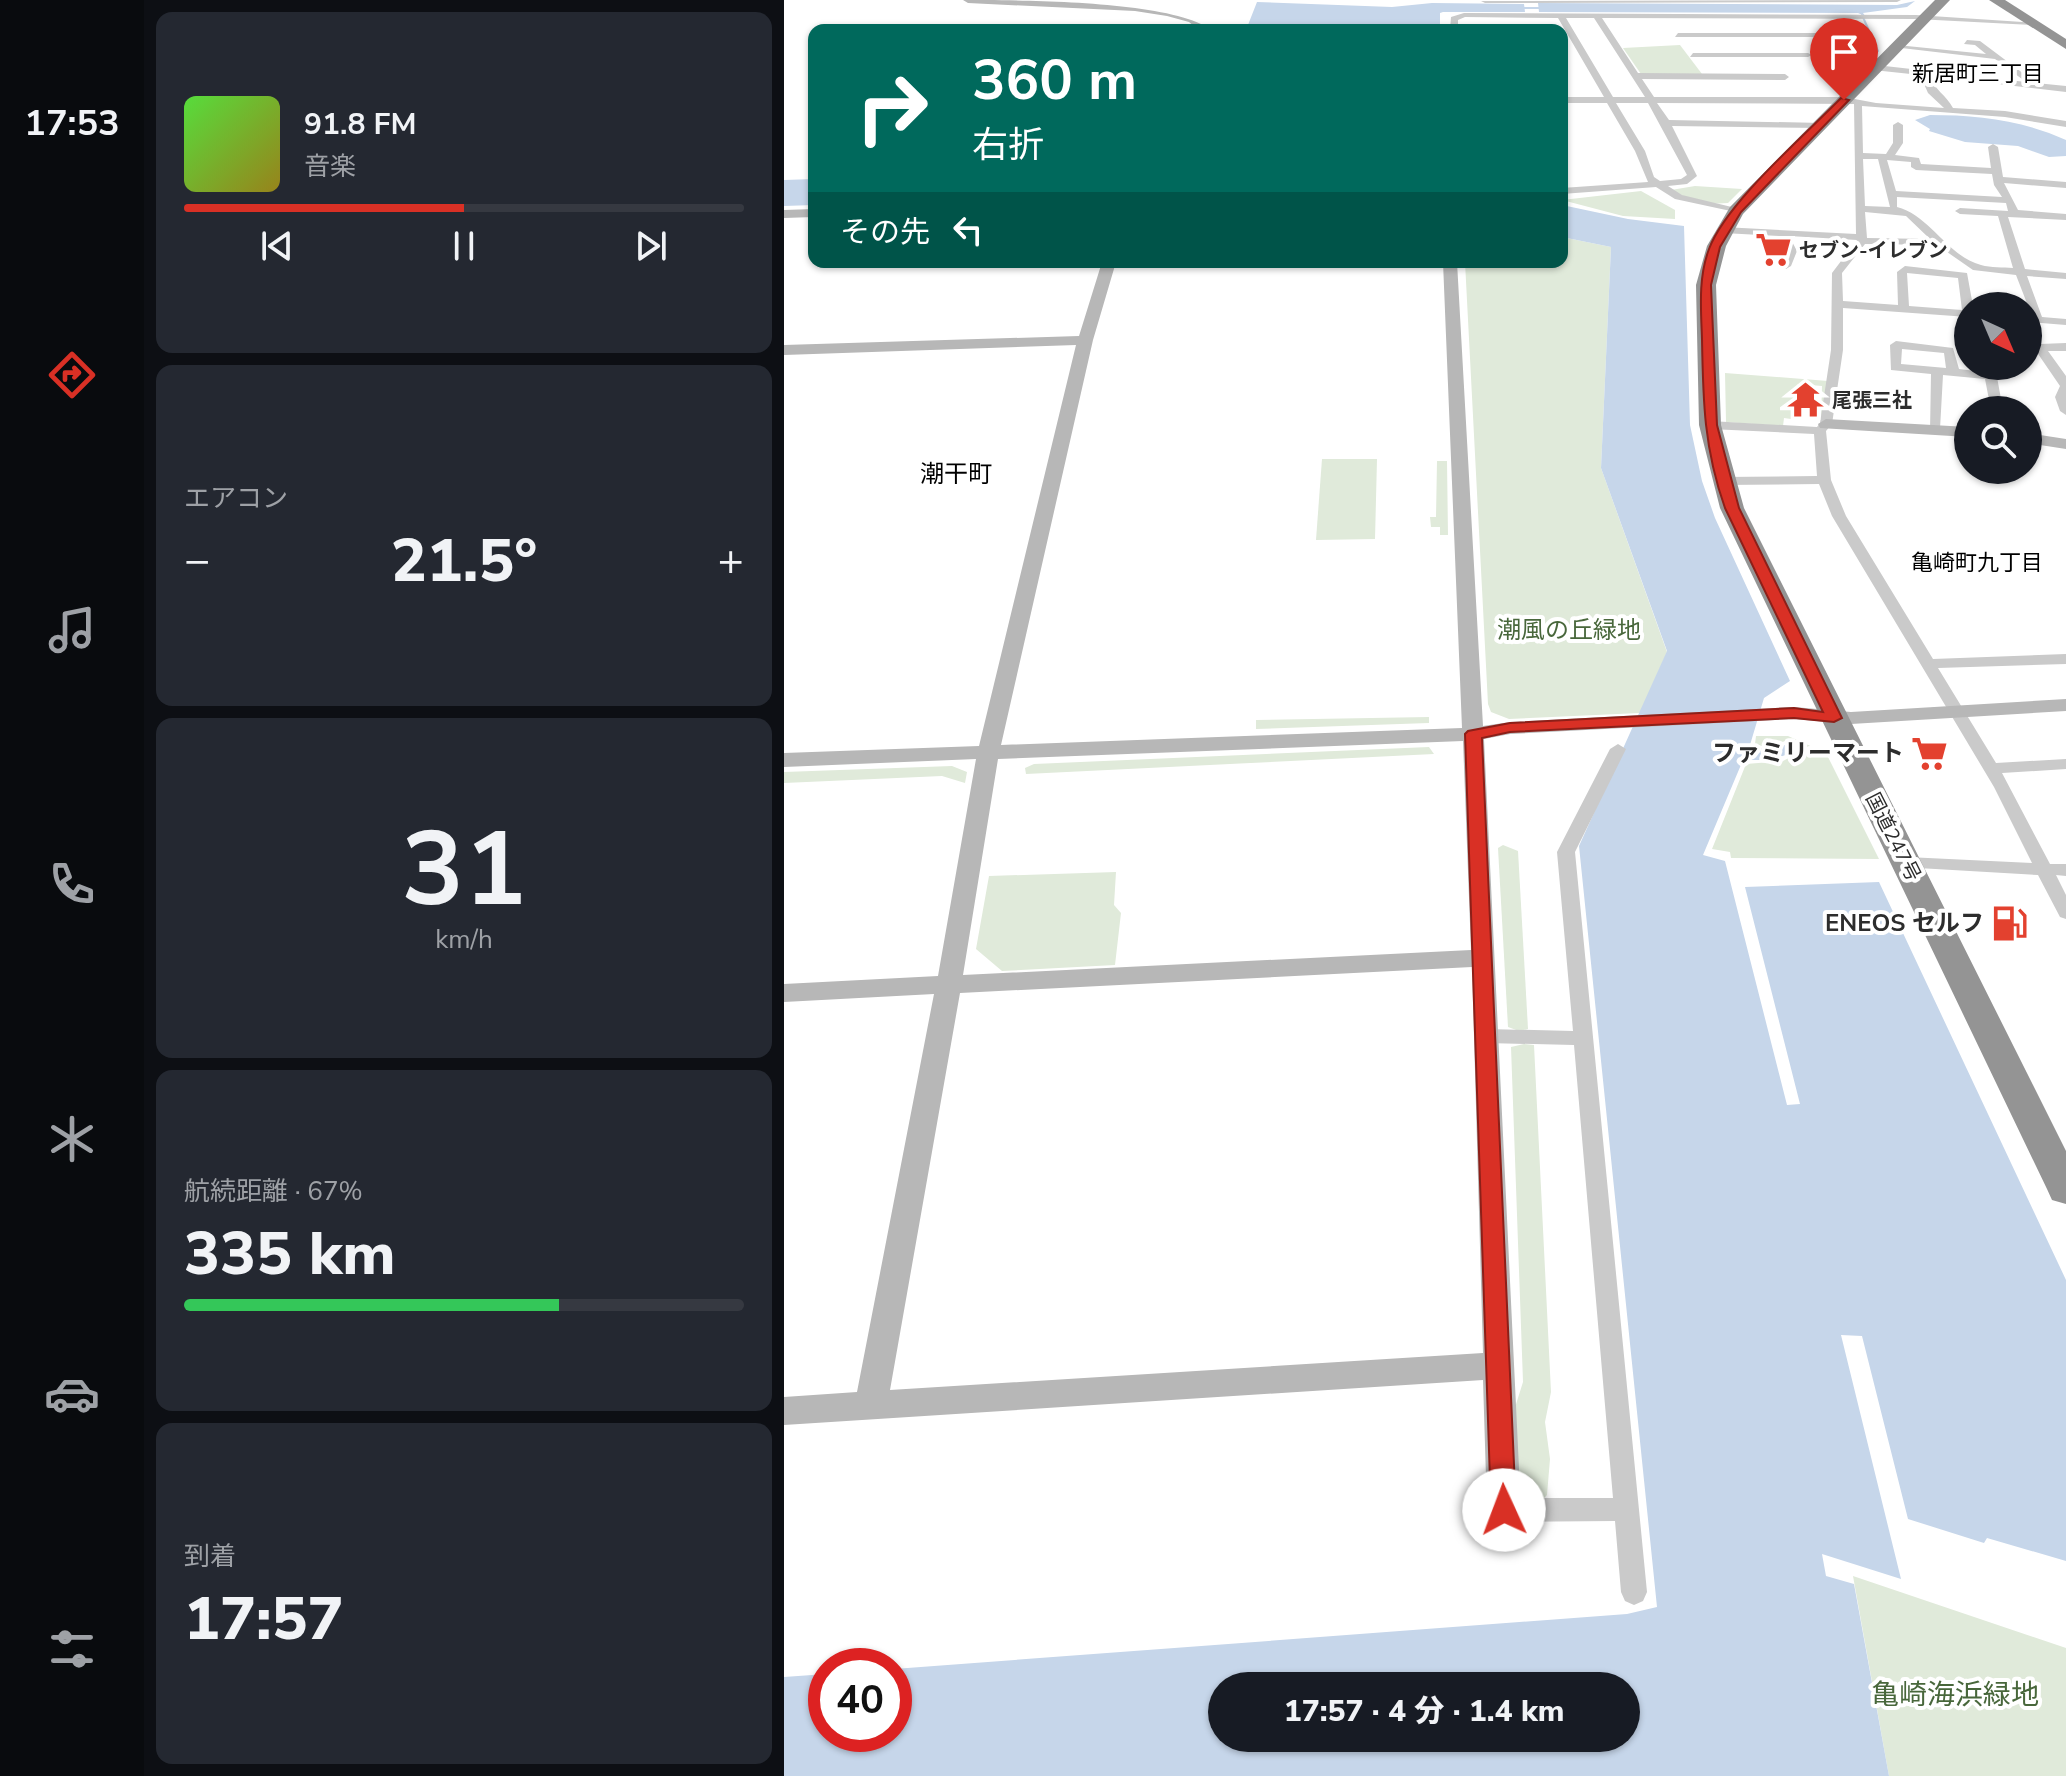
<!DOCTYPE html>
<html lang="ja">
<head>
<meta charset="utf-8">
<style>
  body { margin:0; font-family:"Nunito Sans","Noto Sans JP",sans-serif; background:#242831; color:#f1f3f6; height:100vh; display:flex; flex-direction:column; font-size:30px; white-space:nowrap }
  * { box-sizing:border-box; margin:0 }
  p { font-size:26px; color:#9ea1a6 }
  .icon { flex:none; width:44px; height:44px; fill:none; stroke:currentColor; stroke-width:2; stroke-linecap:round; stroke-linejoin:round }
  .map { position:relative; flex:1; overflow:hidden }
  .sheet { display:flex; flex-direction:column; gap:12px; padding:12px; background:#0d0f14; width:640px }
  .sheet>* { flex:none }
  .top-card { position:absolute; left:24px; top:24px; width:760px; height:244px; border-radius:16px; box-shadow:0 2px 6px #0004; background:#00695c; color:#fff; overflow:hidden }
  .needle { width:52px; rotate:136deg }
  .fabs { position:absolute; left:1170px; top:292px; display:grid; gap:16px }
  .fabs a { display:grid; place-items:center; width:88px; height:88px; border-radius:50%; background:#171b24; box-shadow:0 2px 6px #0004; font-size:40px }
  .speed { position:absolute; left:24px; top:1648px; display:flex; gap:16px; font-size:40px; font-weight:700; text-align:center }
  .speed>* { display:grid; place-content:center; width:104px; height:104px; border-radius:50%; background:#171b24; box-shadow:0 2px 6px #0004; line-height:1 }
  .speed .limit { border:12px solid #d22; background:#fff; color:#111 }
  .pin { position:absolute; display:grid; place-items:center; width:68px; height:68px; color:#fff; margin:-82px -34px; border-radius:50% 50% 50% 0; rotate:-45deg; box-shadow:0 0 8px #0007 }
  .pin .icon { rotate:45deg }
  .me { position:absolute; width:88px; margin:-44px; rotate:358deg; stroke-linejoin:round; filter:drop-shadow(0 0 6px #0008) }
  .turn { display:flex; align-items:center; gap:28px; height:168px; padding:0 32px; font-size:36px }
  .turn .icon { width:104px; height:104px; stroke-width:2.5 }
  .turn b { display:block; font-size:56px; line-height:68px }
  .then { display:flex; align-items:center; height:76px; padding:0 32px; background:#0003; gap:16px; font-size:30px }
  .big { font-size:60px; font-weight:800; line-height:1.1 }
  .sheet .card { flex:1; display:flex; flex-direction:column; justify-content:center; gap:12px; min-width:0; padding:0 28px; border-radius:16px; background:#242831 }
  .sheet .dial { align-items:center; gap:0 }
  .dial b { font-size:104px; line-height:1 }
  .song { display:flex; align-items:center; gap:24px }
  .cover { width:96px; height:96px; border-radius:12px; background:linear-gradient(135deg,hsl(110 70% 55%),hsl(50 70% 35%)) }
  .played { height:8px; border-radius:4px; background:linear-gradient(90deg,#d93025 50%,#363941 50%) }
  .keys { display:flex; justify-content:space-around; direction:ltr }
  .heat { display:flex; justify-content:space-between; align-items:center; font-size:44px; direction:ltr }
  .charge { height:12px; border-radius:6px; background:linear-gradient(90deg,#34c759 67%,#363941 0) }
  .trip { position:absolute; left:424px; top:1672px; width:432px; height:80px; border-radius:40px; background:#171b24; box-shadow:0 2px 6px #0004; font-weight:800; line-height:80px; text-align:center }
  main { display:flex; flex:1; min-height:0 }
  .menu { display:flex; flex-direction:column; width:144px; justify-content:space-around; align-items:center; background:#090b0e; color:#9ea1a6 }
  .menu .icon { width:56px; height:56px }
  .menu .active { color:#d93025 }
  .menu b { font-size:36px; color:#f1f3f6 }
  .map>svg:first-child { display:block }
  .green { fill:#e0eada }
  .water { fill:#c6d6ea; fill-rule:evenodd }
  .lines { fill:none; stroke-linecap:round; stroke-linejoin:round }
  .stream { stroke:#c6d6ea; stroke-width:2 }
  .street { fill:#cacaca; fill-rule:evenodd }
  .secondary { fill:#b7b7b7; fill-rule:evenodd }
  .highway { fill:#949494; fill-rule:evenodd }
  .route { fill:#d93025; stroke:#8d1f18; stroke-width:2 }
  .labels { text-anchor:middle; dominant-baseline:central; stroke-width:8; stroke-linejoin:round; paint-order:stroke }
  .far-poi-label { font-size:20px; font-weight:bold; fill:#2d2d2d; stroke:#fff; text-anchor:start }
  .far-street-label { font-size:20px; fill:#2d2d2d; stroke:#fff }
  .far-neighbourhood-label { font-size:22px; fill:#000; stroke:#fff }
  .far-quarter-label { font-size:24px; fill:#000; stroke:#fff }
  .park-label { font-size:24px; fill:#48673b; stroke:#fff }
  .poi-label { font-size:24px; font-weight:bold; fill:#2d2d2d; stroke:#fff; text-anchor:end }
  .near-park-label { font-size:28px; fill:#48673b; stroke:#fff }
</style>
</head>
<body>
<main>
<nav class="menu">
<b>17:53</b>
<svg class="icon active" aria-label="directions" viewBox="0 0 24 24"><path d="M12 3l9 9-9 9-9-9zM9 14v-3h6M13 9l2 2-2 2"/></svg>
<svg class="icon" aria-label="music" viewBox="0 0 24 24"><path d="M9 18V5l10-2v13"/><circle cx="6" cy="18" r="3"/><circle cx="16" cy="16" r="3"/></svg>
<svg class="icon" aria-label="phone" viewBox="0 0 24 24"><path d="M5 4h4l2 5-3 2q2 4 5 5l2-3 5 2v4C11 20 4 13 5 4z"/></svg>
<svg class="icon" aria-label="climate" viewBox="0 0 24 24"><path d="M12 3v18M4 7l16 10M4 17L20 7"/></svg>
<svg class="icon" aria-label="car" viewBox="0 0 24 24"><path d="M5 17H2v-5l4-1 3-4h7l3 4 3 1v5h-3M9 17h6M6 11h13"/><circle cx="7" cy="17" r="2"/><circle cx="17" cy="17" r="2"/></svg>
<svg class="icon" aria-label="filters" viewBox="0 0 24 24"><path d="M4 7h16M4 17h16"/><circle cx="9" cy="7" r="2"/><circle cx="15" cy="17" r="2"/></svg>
</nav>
<section class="sheet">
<div class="card">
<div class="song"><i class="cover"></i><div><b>91.8 FM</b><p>音楽</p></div></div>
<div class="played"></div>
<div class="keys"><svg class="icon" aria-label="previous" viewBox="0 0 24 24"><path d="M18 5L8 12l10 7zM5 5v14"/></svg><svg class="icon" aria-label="pause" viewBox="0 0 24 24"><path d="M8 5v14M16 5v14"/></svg><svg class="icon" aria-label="next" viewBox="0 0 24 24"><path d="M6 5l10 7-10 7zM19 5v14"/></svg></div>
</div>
<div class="card"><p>エアコン</p>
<div class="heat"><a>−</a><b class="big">21.5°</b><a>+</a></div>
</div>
<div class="card dial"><b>31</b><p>km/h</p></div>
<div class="card"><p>航続距離 · 67%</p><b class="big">335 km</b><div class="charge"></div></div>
<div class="card"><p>到着</p><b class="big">17:57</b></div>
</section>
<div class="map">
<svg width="1282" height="1776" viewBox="0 0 1282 1776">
  <rect width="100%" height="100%" fill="#fff"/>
  <g class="green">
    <path d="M896 45 918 74H857L839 48Z"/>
    <path d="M911 186 958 189 944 203C921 205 907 200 887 190Z"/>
    <path d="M857 191 891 210V219L839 216 778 200Z"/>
    <path d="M778 237 827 247 817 468 883 652 856 713 725 719 707 712 704 704 681 262H778Z"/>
    <path d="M941 373 1044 381 1037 420 1038 386 1014 384 1011 390 1016 398 1007 419 1000 418 999 426 942 422Z"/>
    <path d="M538 459H593L591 539 532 540Z"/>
    <path d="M653 461H663L664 535H656V527H647L646 517H652Z"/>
    <path d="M645 717V723L472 729V720Z"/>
    <path d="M972 736H1004L1042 753 1095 859 947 858 946 852 928 849 962 764 999 761 1018 751 1001 741 985 748 971 744Z"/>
    <path d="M645 747 650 754 242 774 241 768 250 764Z"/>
    <path d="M168 766 183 772 181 783 158 776 0 783V772Z"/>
    <path d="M719 845 734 851 744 1029 735 1031 724 1027 714 848Z"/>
    <path d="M332 872 330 905 337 913 331 965 218 971 192 949 205 876Z"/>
    <path d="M740 1044 750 1045 767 1392 761 1422 766 1459 763 1495 760 1498 748 1499 736 1491 728 1417 739 1382 727 1047Z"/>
    <path d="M1069 1576 1282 1648V1776H1105Z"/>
  </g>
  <g class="water">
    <path d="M1131 1 1123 7 1079 13 1081 16 1074 13 755 12 754 3 1113 5Z"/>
    <path d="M473 2 608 7 648 3 740 4 741 12H659L656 13V30H462Z"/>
    <path d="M1146 115C1193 115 1238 120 1282 140V156L1265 157 1234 146 1181 142 1145 131 1146 129 1131 120Z"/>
    <path d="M30 179V205L0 206V180Z"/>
    <path d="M778 205 844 219 900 226 906 425 918 481 931 518 1006 681 980 698 966 745 987 751 1003 744 1013 750 989 760H959L919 855 941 861 1003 1105 1016 1104 961 887 1095 882 1282 1280V1561L1203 1538 1200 1543 1124 1519 1078 1336 1057 1335 1117 1579 1038 1554 1042 1576 1070 1584 1105 1776H0V1677L42 1674V1734H110V1669L843 1614 873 1607 795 846 883 651 817 468 827 247 778 237ZM438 1686H842V1738H438Z"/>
  </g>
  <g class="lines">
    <g class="stream">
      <path d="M735 8H761"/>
      <path d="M1078 15 1094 51"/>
    </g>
    <g class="street">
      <path d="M1117 0 1113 2 701 3 697 1Z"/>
      <path d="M680 13 1132 15 1252 23 1248 25 1132 19 818 18 854 73 1001 74 1005 77 1001 80 858 79 870 97H1060L1092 103 1160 108 1144 93 1136 75 1089 70 1092 65 1242 82 1211 59 1109 47 1113 45 1202 54 1191 45 1180 44 1183 40 1196 41 1252 83 1282 86V92L1145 76C1151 90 1162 95 1169 108L1221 111 1282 121V127L1221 117 1078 106 1079 153 1102 154 1109 143V125L1114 122 1119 125V143L1111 155 1135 158 1137 164 1207 168 1204 147 1209 144 1214 147 1219 177 1282 182V188L1220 183 1234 210 1282 214V220L1224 217 1241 269 1282 273V279L1243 276 1258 317 1282 319V325L1244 322V306L1232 275 1189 270 1153 245 1081 244 1058 273 1059 301 1114 305 1113 272 1121 266 1183 273 1189 306H1184V317L1059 308V350L1048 424 1042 431 1047 480 1062 516 1149 659 1282 654V664L1154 668 1212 763 1282 759V769L1218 773 1266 864H1282V876L1272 875 1282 895V919L1276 917 1254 875 1117 867 1114 863 1123 857 1248 863 1210 787 1048 516 1035 484 938 485 931 481 938 477 1033 476 1030 434 926 429 920 425 926 421 1033 427 1036 423 1047 350 1048 273 1073 240 1005 236 1013 251 1007 266 1002 269 997 266 1003 251 995 236 939 233 934 230 939 227 1072 234 1070 104 873 103 885 120 1039 123 1036 128 888 126 913 176 903 184 884 186 898 195 956 209V213L891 199 872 187 778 194V188L864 182 851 151 823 103H778V97H820L774 18 681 17 674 20V30H666L667 17ZM782 18H810L861 97H829ZM832 103H864L903 175 897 179 876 181 870 177 861 151ZM1079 159H1094L1106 207 1081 206ZM1103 160 1127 162V167L1132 170 1208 174 1210 185 1218 197 1112 191ZM1113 197 1222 203 1224 211 1176 208 1171 211 1176 214 1214 216 1229 268C1219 267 1207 268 1197 265 1163 256 1147 216 1113 207ZM1081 212 1122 216 1146 239 1083 238ZM1123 273 1174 278 1178 310 1125 306Z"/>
      <path d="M894 33H1046L1050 35 1046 37H891Z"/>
      <path d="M909 53H1024L1028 55 1024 57H906Z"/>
      <path d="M1112 341 1169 348 1175 369 1200 372 1199 366H1211L1219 410H1207L1201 379 1159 375 1156 429 1146 432 1147 374 1107 370 1106 345ZM1118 349 1160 353 1162 368 1117 364Z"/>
      <path d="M1282 343V351H1264L1282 376V415L1276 411 1271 397 1276 386 1250 348 1256 344Z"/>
      <path d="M834 744 842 749 791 852 863 1592 859 1601 850 1605 841 1601 837 1592 831 1521 720 1522 711 1518 707 1510 711 1502 720 1498H829L790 1045 702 1043 695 1041 692 1036 695 1031 702 1029 789 1031 773 852 826 749Z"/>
    </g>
    <g class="secondary">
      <path d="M179 0C234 0 389 0 427 30H415L405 22 383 16 351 11 184 3Z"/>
      <path d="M30 209V217L0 218V210Z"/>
      <path d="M318 262H332L309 340 217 745 678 728 659 262H673L699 726 726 722 1010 707 1067 712 1282 699V711L1067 724 1010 719 726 734 700 739 737 1510 732 1521 720 1525 708 1521 703 1510 699 1380 0 1425V1397L73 1392 150 994 0 1002V984L154 976 192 759 0 767V753L195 746 292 345 0 355V345L295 336ZM679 741 687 950 179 975 214 759ZM688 967 699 1353 106 1390 176 993Z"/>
      <path d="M1042 419 1184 427V437L1036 428 1034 424Z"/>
      <path d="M1244 433 1282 439V449L1244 443Z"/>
    </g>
    <g class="highway">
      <path d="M1151 0H1166L959 214 942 246 932 285 937 425 960 508 1282 1151V1204L1268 1200 1263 1189 936 508 915 425 912 285 923 246 946 207Z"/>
      <path d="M1205 0H1221L1282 39V49Z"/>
    </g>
  </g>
  <path class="route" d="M1057 98 1065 100 957 212 936 247 927 285 933 425 955 508 1058 718 1050 722 1010 718 726 732 698 738 732 1510 729 1519 720 1522 711 1519 707 1510 681 734 684 731 726 723 1010 708 1039 712 941 508C920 449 919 401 918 339 917 309 914 278 925 249 942 203 1021 135 1057 98Z"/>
  <defs>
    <symbol id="supermarket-bare" viewBox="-9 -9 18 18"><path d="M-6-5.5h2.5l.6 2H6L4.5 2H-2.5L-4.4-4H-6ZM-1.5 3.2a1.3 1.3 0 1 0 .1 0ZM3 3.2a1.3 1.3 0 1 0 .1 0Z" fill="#e3412f" stroke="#fff" stroke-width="2.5" paint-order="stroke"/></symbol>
    <symbol id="temple-bare" viewBox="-9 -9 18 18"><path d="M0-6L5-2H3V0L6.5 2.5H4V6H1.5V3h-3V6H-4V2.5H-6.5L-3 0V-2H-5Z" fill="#e3412f" stroke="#fff" stroke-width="2.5" paint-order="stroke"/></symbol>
    <symbol id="fuel-bare" viewBox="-9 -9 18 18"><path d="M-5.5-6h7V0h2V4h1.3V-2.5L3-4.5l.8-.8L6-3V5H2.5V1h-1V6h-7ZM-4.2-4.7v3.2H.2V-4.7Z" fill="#e3412f" stroke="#fff" stroke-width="2.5" paint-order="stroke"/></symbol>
  </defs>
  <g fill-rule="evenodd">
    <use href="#supermarket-bare" x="964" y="224" width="51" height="51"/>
    <use href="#temple-bare" x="996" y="374" width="51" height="51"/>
    <use href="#supermarket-bare" x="1120" y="728" width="51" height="51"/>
    <use href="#fuel-bare" x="1200" y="898" width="51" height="51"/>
  </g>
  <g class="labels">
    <g class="far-poi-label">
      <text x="1015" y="250">セブン-イレブン</text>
      <text x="1048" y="400">尾張三社</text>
    </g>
    <g class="far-street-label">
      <text transform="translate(1109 837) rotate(63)">国道247号</text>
    </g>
    <g class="far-neighbourhood-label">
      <text x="1194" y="74">新居町三丁目</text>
      <text x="1193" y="563">亀崎町九丁目</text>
    </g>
    <g class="far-quarter-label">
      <text x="172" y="474">潮干町</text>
    </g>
    <g class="park-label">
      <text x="785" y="630">潮風の丘緑地</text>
    </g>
    <g class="poi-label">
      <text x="1120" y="753">ファミリーマート</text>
      <text x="1200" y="923">ENEOS セルフ</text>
    </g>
    <g class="near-park-label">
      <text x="1171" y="1695">亀崎海浜緑地</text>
    </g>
  </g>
</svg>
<div class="fabs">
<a><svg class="needle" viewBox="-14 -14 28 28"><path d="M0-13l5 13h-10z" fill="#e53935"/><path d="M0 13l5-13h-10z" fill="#9ea1a6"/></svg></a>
<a><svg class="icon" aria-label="search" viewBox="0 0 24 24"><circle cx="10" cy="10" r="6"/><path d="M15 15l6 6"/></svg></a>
</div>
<div class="speed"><div class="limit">40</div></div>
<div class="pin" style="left:1060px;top:100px;background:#d93025"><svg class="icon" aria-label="arrive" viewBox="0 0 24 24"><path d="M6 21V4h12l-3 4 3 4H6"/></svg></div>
<svg class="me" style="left:720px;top:1510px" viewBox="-20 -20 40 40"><circle r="19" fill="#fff"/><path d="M0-13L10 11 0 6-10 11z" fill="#d93025"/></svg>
<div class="trip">17:57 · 4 分 · 1.4 km</div>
<div class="top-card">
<div class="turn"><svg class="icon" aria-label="right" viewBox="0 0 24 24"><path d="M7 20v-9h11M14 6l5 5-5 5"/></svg><div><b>360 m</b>右折</div></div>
<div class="then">その先<svg class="icon" aria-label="left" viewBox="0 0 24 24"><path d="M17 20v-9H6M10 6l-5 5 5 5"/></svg></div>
</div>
</div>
</main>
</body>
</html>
